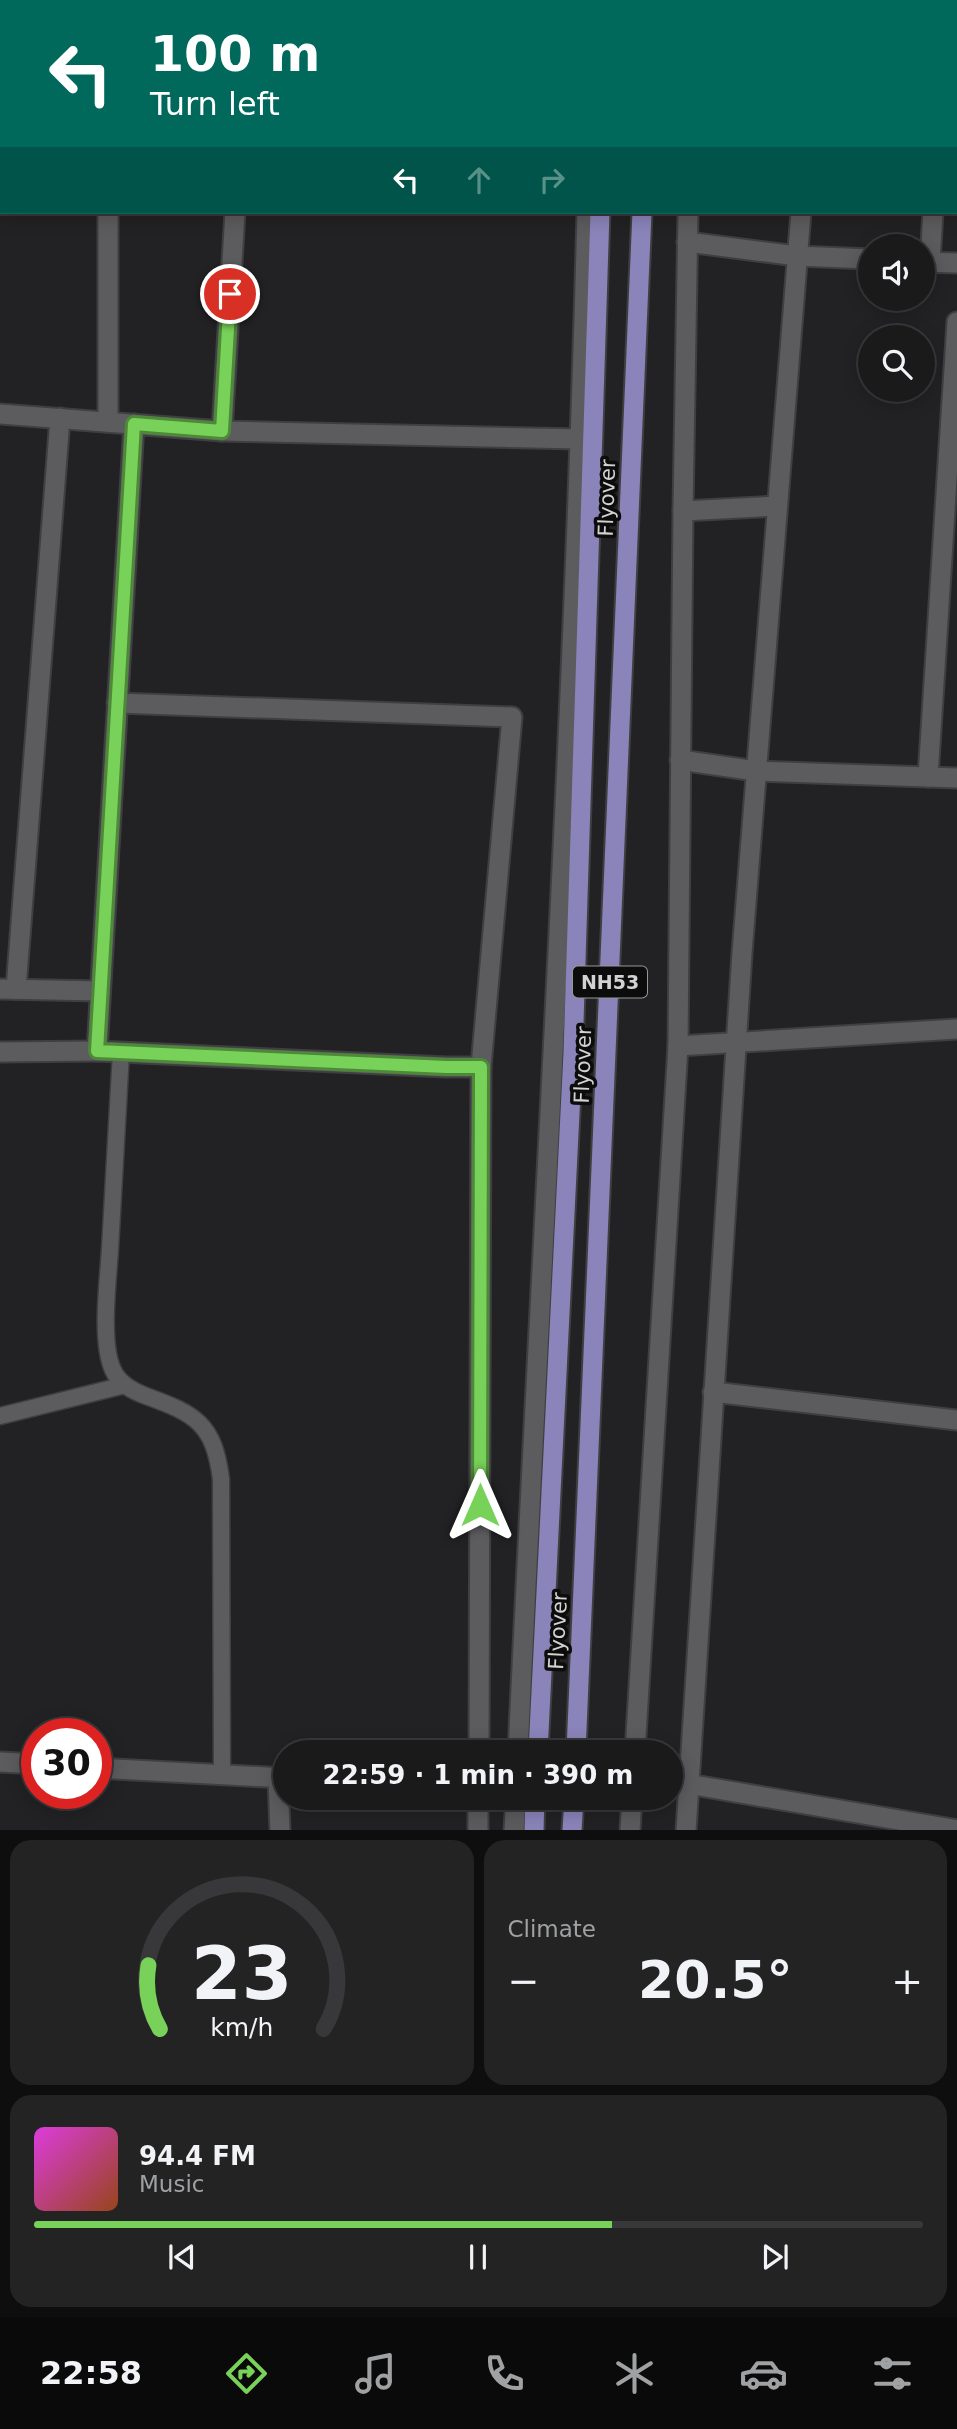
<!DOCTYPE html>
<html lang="en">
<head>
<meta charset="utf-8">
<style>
  body { margin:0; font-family:"DejaVu Sans",sans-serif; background:#232324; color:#f1f3f6; height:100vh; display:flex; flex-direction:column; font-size:26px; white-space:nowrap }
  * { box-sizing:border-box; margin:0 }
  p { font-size:23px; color:#9fa1a3 }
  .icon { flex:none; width:38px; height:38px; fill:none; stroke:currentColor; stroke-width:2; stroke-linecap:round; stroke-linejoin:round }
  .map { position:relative; height:1830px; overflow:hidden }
  .details { display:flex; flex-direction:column; gap:10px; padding:10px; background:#0e0e0f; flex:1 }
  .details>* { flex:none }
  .guide { position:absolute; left:0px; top:0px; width:957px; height:214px; box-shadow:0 4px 18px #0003,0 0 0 2px #38383a; background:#00695c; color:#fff; overflow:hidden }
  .tools { position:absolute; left:858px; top:234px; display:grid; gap:14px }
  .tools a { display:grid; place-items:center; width:77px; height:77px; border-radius:50%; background:#1a1a1b; box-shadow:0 4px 18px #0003,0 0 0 2px #38383a; font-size:35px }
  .speed { position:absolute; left:21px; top:1718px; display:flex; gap:14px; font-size:35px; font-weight:700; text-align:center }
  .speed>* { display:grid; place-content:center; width:91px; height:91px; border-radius:50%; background:#1a1a1b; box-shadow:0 4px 18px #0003,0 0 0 2px #38383a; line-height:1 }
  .speed .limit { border:10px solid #d22; background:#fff; color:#111 }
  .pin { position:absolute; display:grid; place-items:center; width:60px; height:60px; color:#fff; margin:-30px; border:4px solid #fff; border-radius:50%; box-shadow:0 2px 7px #0007 }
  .me { position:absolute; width:77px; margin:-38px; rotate:0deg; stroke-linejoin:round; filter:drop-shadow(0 0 5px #0008) }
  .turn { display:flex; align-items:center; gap:24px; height:147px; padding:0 35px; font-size:32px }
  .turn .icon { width:91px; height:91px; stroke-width:2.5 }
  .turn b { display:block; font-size:49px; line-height:60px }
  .lanes { display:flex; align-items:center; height:66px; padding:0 35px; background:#0003; justify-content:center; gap:35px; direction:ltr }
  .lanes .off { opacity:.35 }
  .big { font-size:52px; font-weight:800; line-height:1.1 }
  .details .tile { flex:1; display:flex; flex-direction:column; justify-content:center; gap:10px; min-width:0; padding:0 24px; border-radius:21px; background:#232324 }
  .details .dial { align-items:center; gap:0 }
  .dial svg { height:182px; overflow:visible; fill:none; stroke:#38383a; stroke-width:7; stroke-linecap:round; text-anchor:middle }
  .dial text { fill:#f1f3f6; stroke:none }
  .song { display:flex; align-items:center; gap:21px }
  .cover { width:84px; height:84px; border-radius:10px; background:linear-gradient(135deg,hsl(300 70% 55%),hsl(20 70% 35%)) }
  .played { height:7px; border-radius:4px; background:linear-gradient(90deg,#78d158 65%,#38383a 65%) }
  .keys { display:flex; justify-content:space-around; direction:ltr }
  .heat { display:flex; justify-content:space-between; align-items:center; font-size:38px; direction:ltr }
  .details .tiles { flex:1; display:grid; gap:10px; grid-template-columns:1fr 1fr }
  .tile:last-child { grid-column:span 2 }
  .trip { position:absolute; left:273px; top:1740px; width:410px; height:70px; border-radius:35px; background:#1a1a1b; box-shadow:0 4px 18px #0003,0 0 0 2px #38383a; font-weight:800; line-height:70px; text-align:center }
  .dock { display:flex; height:112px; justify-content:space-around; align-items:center; background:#0a0a0b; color:#9fa1a3 }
  .dock .icon { width:49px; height:49px }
  .dock .active { color:#78d158 }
  .dock b { font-size:32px; color:#f1f3f6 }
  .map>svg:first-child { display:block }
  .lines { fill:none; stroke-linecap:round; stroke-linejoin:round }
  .service-casing { stroke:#3f3f41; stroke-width:19 }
  .minor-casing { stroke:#3f3f41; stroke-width:23 }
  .tertiary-casing { stroke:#3f3f41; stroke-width:23 }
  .trunk-casing { stroke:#3f3f41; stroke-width:23 }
  .service { stroke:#5c5c5f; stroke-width:16 }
  .minor { stroke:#5c5c5f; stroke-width:19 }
  .tertiary { stroke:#5c5c5f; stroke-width:19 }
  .trunk { stroke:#8a84ba; stroke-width:19 }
  .route-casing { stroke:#4e8839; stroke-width:18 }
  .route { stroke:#78d158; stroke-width:12 }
  .labels { text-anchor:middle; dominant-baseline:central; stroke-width:7; stroke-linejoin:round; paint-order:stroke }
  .shield { fill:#0c0c0d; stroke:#979798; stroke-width:2 }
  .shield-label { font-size:19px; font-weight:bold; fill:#d2d2d3 }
  .street-label { font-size:21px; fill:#d2d2d3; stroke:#0c0c0d }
</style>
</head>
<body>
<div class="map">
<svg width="957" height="1831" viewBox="0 0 957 1831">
  <rect width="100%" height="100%" fill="#222224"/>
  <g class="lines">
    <defs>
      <g id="service">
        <path d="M121 1052C117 1117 114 1183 110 1249 108 1281 100 1342 113 1370 119 1384 133 1391 146 1396 196 1414 214 1424 221 1479L222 1775"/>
        <path d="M0 1416 125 1385"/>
      </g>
      <g id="minor">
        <path d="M247 2V0"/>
        <path d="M817 2V0"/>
        <path d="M948 2V0"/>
        <path d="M956 59H957"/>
        <path d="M0 92H2"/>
        <path d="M108 212V422"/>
        <path d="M235 212 222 431 580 439"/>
        <path d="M687 242 797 256 870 259"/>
        <path d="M922 262 957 263"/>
        <path d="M930 262 933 212"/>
        <path d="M0 414 222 431"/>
        <path d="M134 424 97 1051 446 1067H481"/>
        <path d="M683 511 777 506"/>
        <path d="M117 703 512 717 481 1067 479 1752"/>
        <path d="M680 760 756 771 957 778"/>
        <path d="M928 777 957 322"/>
        <path d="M0 989 100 991"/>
        <path d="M16 989 60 418"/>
        <path d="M678 1046 957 1029"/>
        <path d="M0 1052 97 1051"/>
        <path d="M713 1392 957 1420"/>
        <path d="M0 1762 37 1764"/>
        <path d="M96 1768 285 1778"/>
        <path d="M278 1778 280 1831"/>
        <path d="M670 1783 688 1784 957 1830"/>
        <path d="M478 1831V1797"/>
        <path d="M686 1831 742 953 801 212"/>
      </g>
      <g id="tertiary">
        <path d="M592 0V2"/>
        <path d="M695 2V0"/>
        <path d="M518 1752C542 1238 574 726 587 212"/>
        <path d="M635 1752 678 1046 683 511 688 212"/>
        <path d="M514 1831 516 1797"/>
        <path d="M630 1831 632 1797"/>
      </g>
      <g id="trunk">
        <path d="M607 2V0"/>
        <path d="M651 2V0"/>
        <path d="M538 1752 573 1053 600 212"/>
        <path d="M576 1752 642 212"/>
        <path d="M534 1831 535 1797"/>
        <path d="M572 1831 574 1797"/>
      </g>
    </defs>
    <use href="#service" class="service-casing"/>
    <use href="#minor" class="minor-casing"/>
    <use href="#tertiary" class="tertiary-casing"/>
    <use href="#trunk" class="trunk-casing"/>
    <use href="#service" class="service"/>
    <use href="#minor" class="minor"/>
    <use href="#tertiary" class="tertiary"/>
    <use href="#trunk" class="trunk"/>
  </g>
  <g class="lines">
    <defs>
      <path id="route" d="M230 294 222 431 134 424 97 1051 446 1067H481L480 1505"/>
    </defs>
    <use href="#route" class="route-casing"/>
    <use href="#route" class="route"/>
  </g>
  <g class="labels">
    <rect class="shield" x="573" y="966.5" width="74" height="31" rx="5"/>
    <g class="shield-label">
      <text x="610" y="982">NH53</text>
    </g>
    <g class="street-label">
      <text transform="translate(607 498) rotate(-88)">Flyover</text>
      <text transform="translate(583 1065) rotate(-88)">Flyover</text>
      <text transform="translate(558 1631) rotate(-87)">Flyover</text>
    </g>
  </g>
</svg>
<div class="tools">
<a><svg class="icon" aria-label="sound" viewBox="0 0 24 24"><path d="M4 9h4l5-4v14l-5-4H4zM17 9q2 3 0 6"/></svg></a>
<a><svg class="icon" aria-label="search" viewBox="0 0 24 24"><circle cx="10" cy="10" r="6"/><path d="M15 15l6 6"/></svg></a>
</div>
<div class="speed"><div class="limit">30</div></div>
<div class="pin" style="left:230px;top:294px;background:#d93025"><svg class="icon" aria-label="arrive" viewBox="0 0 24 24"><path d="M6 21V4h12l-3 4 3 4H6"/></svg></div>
<svg class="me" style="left:480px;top:1505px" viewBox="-20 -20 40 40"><path d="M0-17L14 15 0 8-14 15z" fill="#78d158" stroke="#fff" stroke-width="4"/></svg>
<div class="trip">22:59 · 1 min · 390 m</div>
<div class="guide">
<div class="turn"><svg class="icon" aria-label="left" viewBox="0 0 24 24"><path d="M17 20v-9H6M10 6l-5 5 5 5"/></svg><div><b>100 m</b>Turn left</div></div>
<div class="lanes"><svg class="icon" aria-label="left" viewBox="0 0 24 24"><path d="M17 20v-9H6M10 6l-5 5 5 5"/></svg><svg class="icon off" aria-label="ahead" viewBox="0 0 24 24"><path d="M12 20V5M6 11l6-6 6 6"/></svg><svg class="icon off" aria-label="right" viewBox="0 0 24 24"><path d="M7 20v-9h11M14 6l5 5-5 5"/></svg></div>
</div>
</div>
<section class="details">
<div class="tiles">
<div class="tile dial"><svg viewBox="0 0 100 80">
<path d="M14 69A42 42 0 1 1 86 69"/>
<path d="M14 69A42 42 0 0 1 9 41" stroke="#78d158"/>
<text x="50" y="56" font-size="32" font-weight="700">23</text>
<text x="50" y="72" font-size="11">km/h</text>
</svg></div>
<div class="tile"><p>Climate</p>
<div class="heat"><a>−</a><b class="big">20.5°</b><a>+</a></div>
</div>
<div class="tile">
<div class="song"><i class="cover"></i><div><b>94.4 FM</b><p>Music</p></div></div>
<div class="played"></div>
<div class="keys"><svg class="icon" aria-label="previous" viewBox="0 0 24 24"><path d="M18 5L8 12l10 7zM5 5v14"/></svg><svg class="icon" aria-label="pause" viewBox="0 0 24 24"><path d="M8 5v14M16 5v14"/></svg><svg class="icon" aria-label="next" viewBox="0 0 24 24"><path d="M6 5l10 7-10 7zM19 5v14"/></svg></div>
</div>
</div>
</section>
<nav class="dock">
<b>22:58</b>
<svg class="icon active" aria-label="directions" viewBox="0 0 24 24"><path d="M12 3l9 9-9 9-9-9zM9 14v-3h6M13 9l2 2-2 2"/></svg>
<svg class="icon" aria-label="music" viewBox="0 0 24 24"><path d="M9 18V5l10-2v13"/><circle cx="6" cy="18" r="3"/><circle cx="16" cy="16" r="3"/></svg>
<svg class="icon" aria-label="phone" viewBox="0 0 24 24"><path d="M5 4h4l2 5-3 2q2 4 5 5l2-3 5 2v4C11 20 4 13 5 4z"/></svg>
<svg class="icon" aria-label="climate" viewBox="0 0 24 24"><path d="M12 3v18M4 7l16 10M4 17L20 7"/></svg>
<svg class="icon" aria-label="car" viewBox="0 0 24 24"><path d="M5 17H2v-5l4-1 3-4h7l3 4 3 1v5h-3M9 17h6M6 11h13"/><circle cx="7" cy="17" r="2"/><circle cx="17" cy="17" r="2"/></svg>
<svg class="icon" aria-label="filters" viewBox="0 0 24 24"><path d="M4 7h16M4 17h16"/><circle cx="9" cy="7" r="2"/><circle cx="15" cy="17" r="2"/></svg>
</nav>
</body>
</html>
